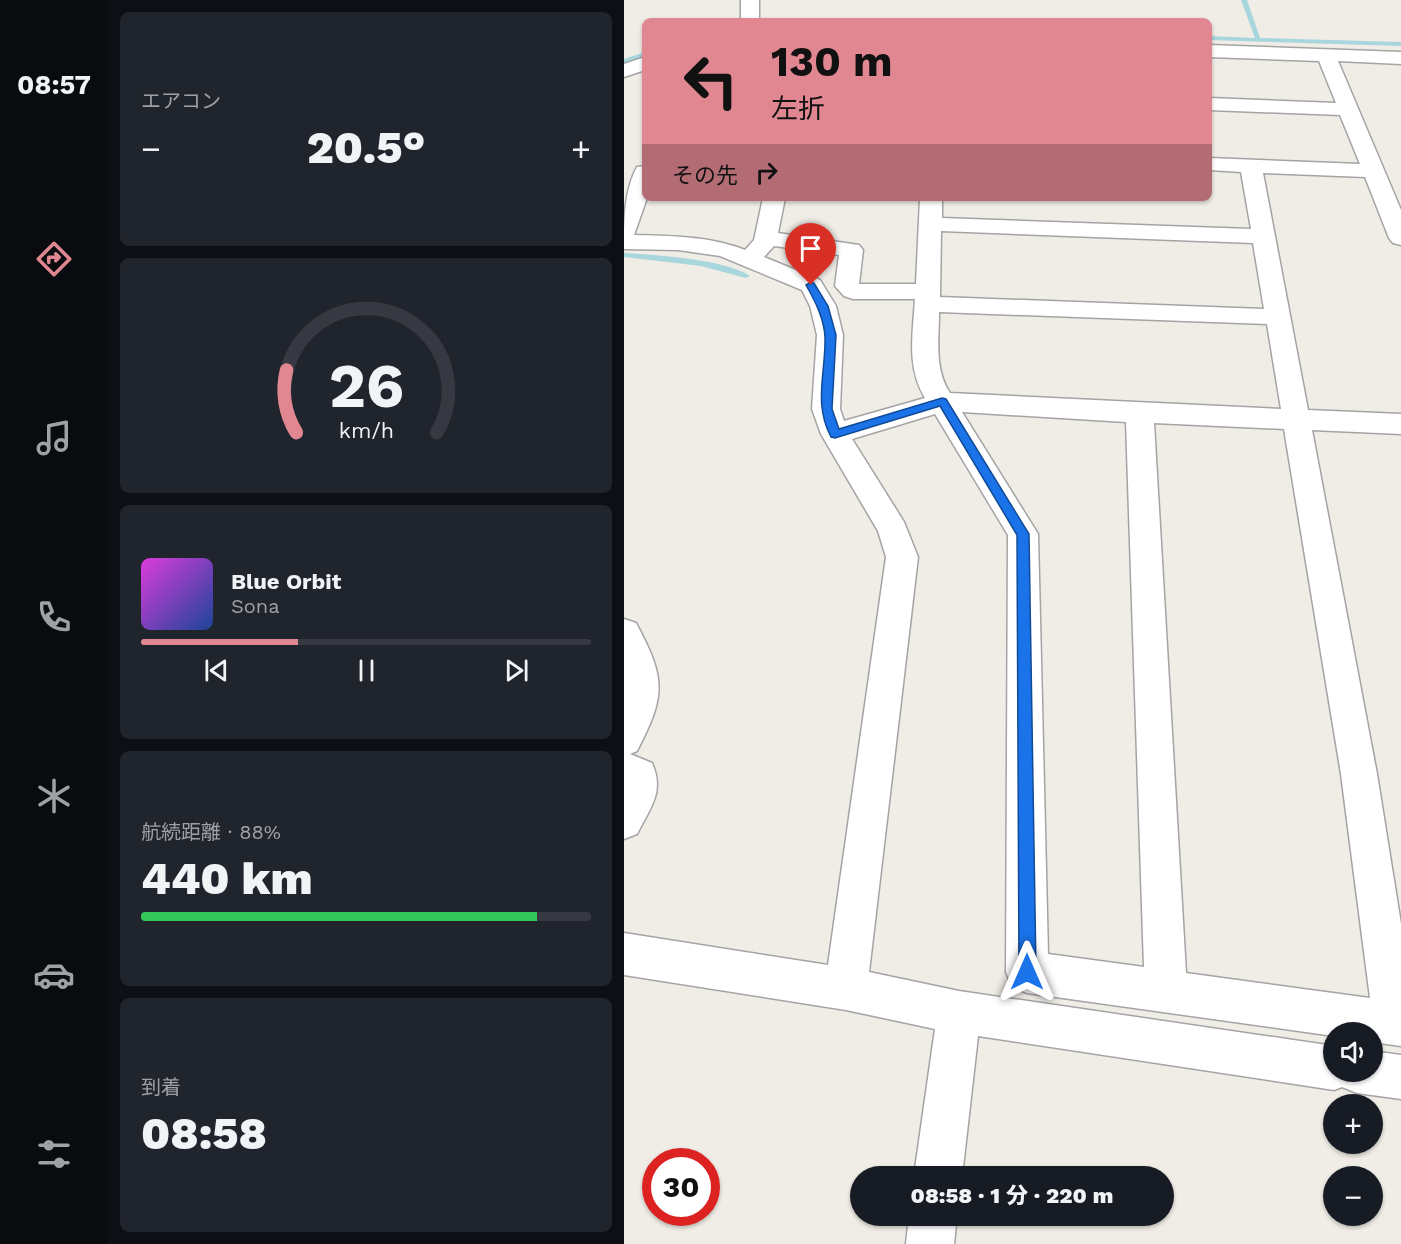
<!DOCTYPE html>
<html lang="ja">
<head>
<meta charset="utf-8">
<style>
  body { margin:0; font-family:"Work Sans","Noto Sans JP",sans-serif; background:#20242c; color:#f1f3f6; height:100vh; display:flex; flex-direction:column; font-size:22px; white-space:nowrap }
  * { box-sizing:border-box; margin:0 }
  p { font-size:20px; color:#9ea1a6 }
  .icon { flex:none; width:33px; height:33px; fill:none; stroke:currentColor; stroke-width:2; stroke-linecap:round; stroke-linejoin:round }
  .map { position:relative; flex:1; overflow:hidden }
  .panel { display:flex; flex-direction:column; gap:12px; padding:12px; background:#0d0f14; width:516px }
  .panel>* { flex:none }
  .banner { position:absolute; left:18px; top:18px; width:570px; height:183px; border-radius:9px; box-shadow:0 2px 4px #0004; background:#e18791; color:#111; overflow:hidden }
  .buttons { position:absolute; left:699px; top:1022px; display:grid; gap:12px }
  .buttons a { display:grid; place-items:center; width:60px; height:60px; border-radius:50%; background:#171b24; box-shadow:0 2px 4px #0004; font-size:30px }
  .speed { position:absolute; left:18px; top:1148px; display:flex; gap:12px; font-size:30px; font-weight:700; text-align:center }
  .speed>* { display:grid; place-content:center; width:78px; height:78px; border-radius:50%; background:#171b24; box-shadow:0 2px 4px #0004; line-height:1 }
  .speed .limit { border:9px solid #d22; background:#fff; color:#111 }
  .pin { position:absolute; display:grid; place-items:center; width:51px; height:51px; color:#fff; margin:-62px -26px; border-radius:50% 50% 50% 0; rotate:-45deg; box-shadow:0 0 6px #0007 }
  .pin .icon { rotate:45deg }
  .me { position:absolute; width:66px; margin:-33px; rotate:0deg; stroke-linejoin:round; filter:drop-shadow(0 0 4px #0008) }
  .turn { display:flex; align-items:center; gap:21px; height:126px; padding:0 30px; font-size:27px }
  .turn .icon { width:78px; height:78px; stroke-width:2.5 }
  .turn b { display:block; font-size:42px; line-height:51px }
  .then { display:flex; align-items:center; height:57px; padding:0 30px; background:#0003; gap:12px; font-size:22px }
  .big { font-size:45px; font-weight:800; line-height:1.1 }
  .panel .widget { flex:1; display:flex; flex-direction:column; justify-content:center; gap:9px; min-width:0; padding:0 21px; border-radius:9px; background:#20242c }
  .panel .dial { align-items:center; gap:0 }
  .dial svg { height:156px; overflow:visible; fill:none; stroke:#363941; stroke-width:7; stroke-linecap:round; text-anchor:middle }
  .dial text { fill:#f1f3f6; stroke:none }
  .song { display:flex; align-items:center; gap:18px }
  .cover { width:72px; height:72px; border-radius:9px; background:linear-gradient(135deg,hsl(300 70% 55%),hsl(220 70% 35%)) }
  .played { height:6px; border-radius:3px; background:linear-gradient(90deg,#e18791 35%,#363941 35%) }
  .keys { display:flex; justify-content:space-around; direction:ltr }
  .heat { display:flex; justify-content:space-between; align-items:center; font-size:33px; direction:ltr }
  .charge { height:9px; border-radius:4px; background:linear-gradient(90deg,#34c759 88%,#363941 0) }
  .trip { position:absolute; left:226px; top:1166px; width:324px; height:60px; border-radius:30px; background:#171b24; box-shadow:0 2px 4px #0004; font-weight:800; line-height:60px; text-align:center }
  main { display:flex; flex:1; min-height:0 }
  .tabs { display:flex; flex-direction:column; width:108px; justify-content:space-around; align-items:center; background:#090b0e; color:#9ea1a6 }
  .tabs .icon { width:42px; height:42px }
  .tabs .current { color:#e18791 }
  .tabs b { font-size:27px; color:#f1f3f6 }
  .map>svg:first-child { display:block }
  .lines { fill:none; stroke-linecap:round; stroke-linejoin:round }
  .stream { fill:#a7d6dd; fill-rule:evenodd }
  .minor-casing { stroke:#a4a4a4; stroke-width:3 }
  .minor { fill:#fff; fill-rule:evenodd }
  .route { fill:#1a73e8; stroke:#114b97; stroke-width:1.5 }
</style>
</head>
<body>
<main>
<nav class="tabs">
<b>08:57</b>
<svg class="icon current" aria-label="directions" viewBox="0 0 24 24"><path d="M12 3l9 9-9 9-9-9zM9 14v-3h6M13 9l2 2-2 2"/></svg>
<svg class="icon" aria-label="music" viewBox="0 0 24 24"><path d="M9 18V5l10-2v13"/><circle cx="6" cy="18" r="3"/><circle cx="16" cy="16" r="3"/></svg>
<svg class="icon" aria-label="phone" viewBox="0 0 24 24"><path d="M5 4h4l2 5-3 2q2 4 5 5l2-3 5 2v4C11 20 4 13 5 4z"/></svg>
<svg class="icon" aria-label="climate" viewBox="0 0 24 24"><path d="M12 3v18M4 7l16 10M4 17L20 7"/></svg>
<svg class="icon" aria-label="car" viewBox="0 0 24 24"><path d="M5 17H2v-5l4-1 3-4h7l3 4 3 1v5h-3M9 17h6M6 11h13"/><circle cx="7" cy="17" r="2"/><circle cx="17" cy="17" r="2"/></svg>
<svg class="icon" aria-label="filters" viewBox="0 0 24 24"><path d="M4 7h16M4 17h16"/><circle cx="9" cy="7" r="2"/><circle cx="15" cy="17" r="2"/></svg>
</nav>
<section class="panel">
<div class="widget"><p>エアコン</p>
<div class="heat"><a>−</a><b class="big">20.5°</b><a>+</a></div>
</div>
<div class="widget dial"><svg viewBox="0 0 100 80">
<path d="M14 69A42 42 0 1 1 86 69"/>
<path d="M14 69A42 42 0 0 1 9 37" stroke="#e18791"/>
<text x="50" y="56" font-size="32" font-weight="700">26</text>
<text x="50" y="72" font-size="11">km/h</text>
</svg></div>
<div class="widget">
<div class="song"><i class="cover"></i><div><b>Blue Orbit</b><p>Sona</p></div></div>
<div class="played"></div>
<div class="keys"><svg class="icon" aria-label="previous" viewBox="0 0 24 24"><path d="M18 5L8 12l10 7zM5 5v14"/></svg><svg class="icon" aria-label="pause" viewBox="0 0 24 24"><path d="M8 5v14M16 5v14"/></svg><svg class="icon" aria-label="next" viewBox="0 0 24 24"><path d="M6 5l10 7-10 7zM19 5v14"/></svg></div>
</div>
<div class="widget"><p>航続距離 · 88%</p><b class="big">440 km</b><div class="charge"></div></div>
<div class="widget"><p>到着</p><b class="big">08:58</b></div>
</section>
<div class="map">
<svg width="777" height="1244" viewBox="0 0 777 1244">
  <rect width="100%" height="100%" fill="#f0ece6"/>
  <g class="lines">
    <g class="stream">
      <path d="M617 0H623L636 38 777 42V46L585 40V36L631 38Z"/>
      <path d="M21 52V56L0 63V59Z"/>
      <path d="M0 253C32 255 101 259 126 276L122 278 77 266 0 257Z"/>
    </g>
    <defs>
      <g id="minor">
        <rect x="117" y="0" width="18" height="21"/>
        <path d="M585 45 777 52V64L714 61 777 210V245L769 243 765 238 741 177 639 173 684 410 777 414V434L688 430 753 774 777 924V1046L748 1042V1032H710V1036L403 993 388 987 382 972 384 535 311 414 228 439 280 522 294 557 245 972 335 991 710 1046V1071H748V1051L777 1055V1099L733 1093 718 1087 710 1090 354 1036 338 1176H290L311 1029 222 1010 0 975V933L204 965 262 557 254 531 197 434 188 409 193 335 186 306 178 290 96 256 54 250 0 249C0 221 0 191 13 167L21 166V198H23L10 235C47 236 86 236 121 250L130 240 139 198H161L154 233 235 245 239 250 235 284H292L296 198H318V218L627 229 617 172 585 170V158L736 164 716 115 585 110V98L712 103 695 61 585 57ZM317 231 629 243 640 309 316 297ZM150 246 215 255 211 286 220 296 229 299H291C289 334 282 366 301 398L220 421 216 409 219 335 212 306 196 280 140 257ZM315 312 643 324 657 409 326 393C310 369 315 340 315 312ZM338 412 502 422 520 967 424 954 414 534ZM530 423 660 429 717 774 746 998 562 973Z"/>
        <path d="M21 57V70L0 77V64Z"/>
        <path d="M0 619 12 623C42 679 42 695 13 751L6 754 28 763C41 792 26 808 13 834L0 839Z"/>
        <path d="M285 1215H333L330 1244H282Z"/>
      </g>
    </defs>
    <use href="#minor" class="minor-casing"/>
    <use href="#minor" class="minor"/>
  </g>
  <path class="route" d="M187 282 190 283 204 306 212 335 208 409 215 429 318 398 322 399 405 534 412 972 409 978 403 981 397 978 395 972 393 535 316 406 211 438 207 437C189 403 202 373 201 337 200 318 191 301 182 285Z"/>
</svg>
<div class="buttons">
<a><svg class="icon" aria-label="sound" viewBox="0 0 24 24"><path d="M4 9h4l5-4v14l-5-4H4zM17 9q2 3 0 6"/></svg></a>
<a>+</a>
<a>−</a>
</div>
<div class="speed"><div class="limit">30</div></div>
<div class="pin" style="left:187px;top:285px;background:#d93025"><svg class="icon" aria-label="arrive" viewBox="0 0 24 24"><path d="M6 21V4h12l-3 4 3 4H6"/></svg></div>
<svg class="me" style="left:403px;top:972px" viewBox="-20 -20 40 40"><path d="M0-17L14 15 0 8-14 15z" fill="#1a73e8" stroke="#fff" stroke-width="4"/></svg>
<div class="trip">08:58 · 1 分 · 220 m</div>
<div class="banner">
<div class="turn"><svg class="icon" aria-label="left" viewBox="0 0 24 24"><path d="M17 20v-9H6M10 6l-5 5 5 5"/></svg><div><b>130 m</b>左折</div></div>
<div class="then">その先<svg class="icon" aria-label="right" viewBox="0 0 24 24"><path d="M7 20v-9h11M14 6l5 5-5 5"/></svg></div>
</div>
</div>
</main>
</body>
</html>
